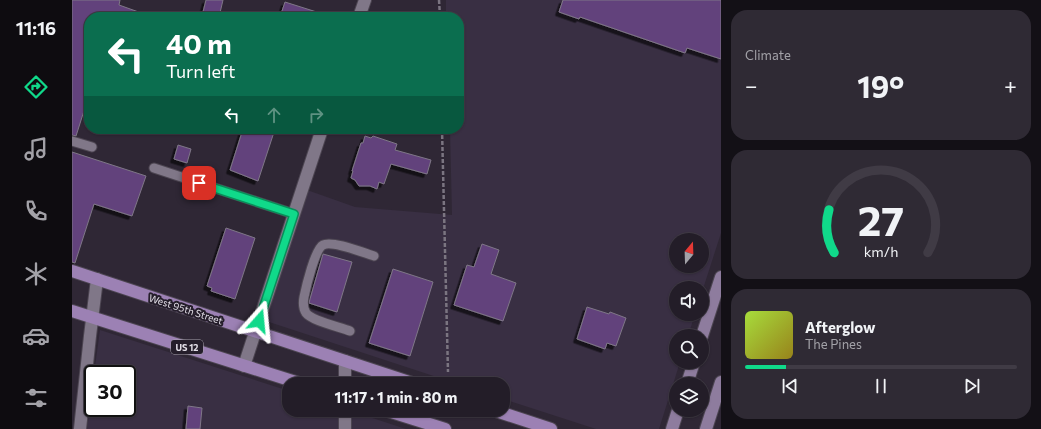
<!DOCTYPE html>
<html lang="en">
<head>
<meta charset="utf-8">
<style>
  body { margin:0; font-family:Commissioner,sans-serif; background:#2f2a34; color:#f1f3f6; height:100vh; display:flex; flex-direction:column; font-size:15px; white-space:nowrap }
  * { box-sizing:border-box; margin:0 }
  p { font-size:13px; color:#a3a2a8 }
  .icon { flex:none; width:22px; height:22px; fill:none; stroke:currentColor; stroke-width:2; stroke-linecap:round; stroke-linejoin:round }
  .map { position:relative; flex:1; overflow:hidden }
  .panel { display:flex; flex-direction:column; gap:10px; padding:10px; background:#131016; width:320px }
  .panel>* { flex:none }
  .hud { position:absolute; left:12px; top:12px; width:380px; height:122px; border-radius:16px; box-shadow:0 1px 3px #0004,0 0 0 1px #403b45; background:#0b6e4f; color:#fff; overflow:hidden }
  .needle { width:26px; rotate:19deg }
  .fabs { position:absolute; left:597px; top:233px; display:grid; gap:8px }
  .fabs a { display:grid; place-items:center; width:40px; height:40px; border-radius:50%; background:#231d28; box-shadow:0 1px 3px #0004,0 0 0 1px #403b45; font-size:20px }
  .speed { position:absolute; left:12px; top:365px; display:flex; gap:8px; font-size:20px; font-weight:700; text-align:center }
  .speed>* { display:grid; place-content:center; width:52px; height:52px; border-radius:50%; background:#231d28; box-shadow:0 1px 3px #0004,0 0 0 1px #403b45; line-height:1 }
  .speed .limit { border:2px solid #111; border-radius:6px; background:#fff; color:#111 }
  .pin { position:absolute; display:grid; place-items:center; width:34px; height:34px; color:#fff; margin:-17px; border-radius:8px; box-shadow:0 2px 6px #0006 }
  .me { position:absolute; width:44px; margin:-22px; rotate:18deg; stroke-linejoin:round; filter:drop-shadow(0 0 3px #0008) }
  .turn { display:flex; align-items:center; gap:14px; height:84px; padding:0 16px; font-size:18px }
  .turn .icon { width:52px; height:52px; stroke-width:2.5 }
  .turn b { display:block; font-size:28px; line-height:34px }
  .lanes { display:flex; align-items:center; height:38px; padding:0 16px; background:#0003; justify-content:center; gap:20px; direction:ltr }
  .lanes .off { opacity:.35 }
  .big { font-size:30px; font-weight:700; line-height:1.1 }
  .panel .tile { flex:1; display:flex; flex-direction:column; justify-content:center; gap:6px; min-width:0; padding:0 14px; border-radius:16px; background:#2f2a34 }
  .panel .dial { align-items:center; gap:0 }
  .dial svg { height:104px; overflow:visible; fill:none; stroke:#403b45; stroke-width:7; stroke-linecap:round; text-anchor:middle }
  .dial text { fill:#f1f3f6; stroke:none }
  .song { display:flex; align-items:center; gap:12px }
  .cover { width:48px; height:48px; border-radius:6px; background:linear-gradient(135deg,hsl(80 70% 55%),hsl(50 70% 35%)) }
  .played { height:4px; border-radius:2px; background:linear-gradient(90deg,#10d98a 15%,#403b45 15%) }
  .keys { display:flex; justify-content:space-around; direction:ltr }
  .heat { display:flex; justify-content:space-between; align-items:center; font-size:22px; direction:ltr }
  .trip { position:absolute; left:210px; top:377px; width:228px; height:40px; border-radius:16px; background:#231d28; box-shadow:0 1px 3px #0004,0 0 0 1px #403b45; font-weight:700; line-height:40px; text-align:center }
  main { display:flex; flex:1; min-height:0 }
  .menu { display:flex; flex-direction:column; width:72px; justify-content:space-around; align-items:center; background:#0e0c10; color:#a3a2a8 }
  .menu .icon { width:28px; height:28px }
  .menu .selected { color:#10d98a }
  .menu b { font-size:18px; color:#f1f3f6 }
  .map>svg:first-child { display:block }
  .built { fill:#392f43; fill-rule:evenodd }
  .building { fill:#62427c; stroke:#7f7787; filter:url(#shadow) }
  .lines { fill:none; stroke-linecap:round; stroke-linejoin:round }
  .lane-casing { stroke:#4c4551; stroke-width:11 }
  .street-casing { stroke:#4c4551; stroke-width:14 }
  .secondary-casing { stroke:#4c4551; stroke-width:14 }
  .primary-casing { stroke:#4c4551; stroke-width:14 }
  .path { stroke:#7b7581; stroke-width:2.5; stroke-dasharray:4 2; stroke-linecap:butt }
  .lane { stroke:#807788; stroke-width:9 }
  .street { stroke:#807788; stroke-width:12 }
  .secondary { stroke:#8e7c9e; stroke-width:12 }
  .primary { stroke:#9c81b4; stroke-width:12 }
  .route-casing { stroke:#0a8d5a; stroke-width:10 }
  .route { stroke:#10d98a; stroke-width:7 }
  .labels { text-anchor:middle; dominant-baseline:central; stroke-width:4; stroke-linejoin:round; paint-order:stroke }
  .shield { fill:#251e2b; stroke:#a9a4ae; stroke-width:1 }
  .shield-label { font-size:9px; font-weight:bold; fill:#e1dde6 }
  .street-label { font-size:10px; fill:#e1dde6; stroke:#251e2b }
</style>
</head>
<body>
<main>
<nav class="menu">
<b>11:16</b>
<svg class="icon selected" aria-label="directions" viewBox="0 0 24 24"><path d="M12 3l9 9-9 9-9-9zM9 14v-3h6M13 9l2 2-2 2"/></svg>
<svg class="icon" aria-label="music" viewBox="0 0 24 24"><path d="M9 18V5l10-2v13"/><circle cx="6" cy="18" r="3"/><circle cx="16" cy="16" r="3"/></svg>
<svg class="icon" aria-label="phone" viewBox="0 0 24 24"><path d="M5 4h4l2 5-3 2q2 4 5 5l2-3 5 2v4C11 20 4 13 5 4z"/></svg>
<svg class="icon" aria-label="climate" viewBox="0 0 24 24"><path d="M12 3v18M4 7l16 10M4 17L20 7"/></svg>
<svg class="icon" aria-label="car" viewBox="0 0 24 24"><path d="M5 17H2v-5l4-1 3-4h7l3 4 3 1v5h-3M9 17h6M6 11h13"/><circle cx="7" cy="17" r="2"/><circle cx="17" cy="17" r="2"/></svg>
<svg class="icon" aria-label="filters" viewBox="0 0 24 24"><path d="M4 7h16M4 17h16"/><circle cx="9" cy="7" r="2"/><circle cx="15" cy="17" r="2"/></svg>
</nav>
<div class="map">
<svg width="649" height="429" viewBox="0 0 649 429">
  <defs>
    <filter id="shadow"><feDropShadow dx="-3.5" dy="3.5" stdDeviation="0" flood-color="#0009"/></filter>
  </defs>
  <rect width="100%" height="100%" fill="#2f2735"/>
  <g class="built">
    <path d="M374 0H649V233L630 292V288H604V314H623L616 336H604V362H608L587 429H524L431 399V384H386L194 321 235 190 283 207 380 215 378 129H387V17H374ZM604 240H630V266H604Z"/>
    <path d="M28 330 217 391V410H276L334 429H15L21 384V408H55V374H22Z"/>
  </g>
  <g class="building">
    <path d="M0 0H48L47 5 75 15V17H17V95L4 136 0 135Z"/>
    <path d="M134 0H151L147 17 131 12Z"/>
    <path d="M491 0H649V59L615 48 613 53 508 17 507 19 487 12Z"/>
    <path d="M213 2 251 14 250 17H208Z"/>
    <path d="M171 129H203L186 181 158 170Z"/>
    <path d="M293 136 299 138 301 136 325 144 323 150 359 160 355 174 319 164 312 184 307 182 305 189 298 186H287L283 180 279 178 281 171H280L289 143H291Z"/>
    <path d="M106 145 119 149 115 163 102 159Z"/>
    <path d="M0 152 74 176 60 216 22 204 3 263 0 262Z"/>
    <path d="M154 228 183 238 163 299 139 291 140 288 135 286Z"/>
    <path d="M410 244 427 250 419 274 444 283 431 321 382 305 395 265 402 267Z"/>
    <path d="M251 254 280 262 265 312 237 303 238 299Z"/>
    <path d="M321 269 361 282 338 356 297 343Z"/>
    <path d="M515 307 537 314 538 312 554 318 544 346 535 343 533 349 505 339Z"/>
    <path d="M116 406 130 408 128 429H114Z"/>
  </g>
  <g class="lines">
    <defs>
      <g id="lane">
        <path d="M0 141 20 147"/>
        <path d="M82 168 222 214"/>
        <path d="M278 331C268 327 240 321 234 313 231 308 231 302 232 297 234 287 243 249 251 245 260 240 292 253 302 256"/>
      </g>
      <g id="street">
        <path d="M287 17 293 0"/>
        <path d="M273 361V384"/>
        <path d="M172 366 250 129"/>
        <path d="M8 429 18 336 25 279"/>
        <path d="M273 429V410"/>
      </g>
      <g id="secondary">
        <path d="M630 336 649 277"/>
        <path d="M615 384 622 362"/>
        <path d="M600 429 606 410"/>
        <path d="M634 429 649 382"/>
      </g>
      <g id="primary">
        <path d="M0 271 343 384"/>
        <path d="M0 311 230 384"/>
        <path d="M313 410 373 429"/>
        <path d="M421 410 479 429"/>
      </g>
    </defs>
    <use href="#lane" class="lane-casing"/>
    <use href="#street" class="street-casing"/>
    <use href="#secondary" class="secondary-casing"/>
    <use href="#primary" class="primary-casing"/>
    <g class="path">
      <path d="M367 0 368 17"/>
      <path d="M370 129 376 372"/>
    </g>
    <use href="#lane" class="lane"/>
    <use href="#street" class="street"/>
    <use href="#secondary" class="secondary"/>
    <use href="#primary" class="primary"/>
  </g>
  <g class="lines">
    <defs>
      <path id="route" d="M127 183 222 214 187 321"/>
    </defs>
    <use href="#route" class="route-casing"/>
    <use href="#route" class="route"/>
  </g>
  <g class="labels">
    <rect class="shield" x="99" y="340" width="32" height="14" rx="3"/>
    <g class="shield-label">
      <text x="115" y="347">US 12</text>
    </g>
    <g class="street-label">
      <text transform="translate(114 309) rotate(18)">West 95th Street</text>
    </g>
  </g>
</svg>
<div class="fabs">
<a><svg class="needle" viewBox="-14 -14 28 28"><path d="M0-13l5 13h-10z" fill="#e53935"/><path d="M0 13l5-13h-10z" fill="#a3a2a8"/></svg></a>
<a><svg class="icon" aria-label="sound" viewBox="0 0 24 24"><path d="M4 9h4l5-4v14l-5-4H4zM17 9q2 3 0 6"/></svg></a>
<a><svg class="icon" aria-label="search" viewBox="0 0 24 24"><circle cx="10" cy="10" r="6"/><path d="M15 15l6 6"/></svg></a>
<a><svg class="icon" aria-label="layers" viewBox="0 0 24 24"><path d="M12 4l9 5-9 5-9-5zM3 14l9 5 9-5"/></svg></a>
</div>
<div class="speed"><div class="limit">30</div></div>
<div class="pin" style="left:127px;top:183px;background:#d93025"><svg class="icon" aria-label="arrive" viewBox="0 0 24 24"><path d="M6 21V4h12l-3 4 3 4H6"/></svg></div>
<svg class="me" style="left:187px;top:321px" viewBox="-20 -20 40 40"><path d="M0-17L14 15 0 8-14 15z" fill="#10d98a" stroke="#fff" stroke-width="4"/></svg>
<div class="trip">11:17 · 1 min · 80 m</div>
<div class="hud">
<div class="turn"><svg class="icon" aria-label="left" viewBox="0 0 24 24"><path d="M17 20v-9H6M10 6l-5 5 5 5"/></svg><div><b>40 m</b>Turn left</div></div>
<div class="lanes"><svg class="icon" aria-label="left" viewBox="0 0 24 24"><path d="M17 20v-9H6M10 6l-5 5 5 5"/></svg><svg class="icon off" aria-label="ahead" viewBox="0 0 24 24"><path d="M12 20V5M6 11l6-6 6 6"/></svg><svg class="icon off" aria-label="right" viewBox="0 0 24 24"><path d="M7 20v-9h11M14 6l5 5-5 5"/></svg></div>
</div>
</div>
<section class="panel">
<div class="tile"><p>Climate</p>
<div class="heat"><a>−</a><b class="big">19°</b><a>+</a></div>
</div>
<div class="tile dial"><svg viewBox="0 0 100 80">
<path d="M14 69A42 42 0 1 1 86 69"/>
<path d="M14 69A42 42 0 0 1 10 36" stroke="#10d98a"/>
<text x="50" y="56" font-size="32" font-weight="700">27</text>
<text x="50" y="72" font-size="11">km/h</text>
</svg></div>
<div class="tile">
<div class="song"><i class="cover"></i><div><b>Afterglow</b><p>The Pines</p></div></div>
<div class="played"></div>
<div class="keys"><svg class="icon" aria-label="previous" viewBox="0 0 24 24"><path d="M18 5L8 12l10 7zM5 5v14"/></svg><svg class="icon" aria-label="pause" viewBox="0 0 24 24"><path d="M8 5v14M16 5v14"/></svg><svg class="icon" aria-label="next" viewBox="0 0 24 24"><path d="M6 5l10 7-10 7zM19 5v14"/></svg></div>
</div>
</section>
</main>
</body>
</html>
